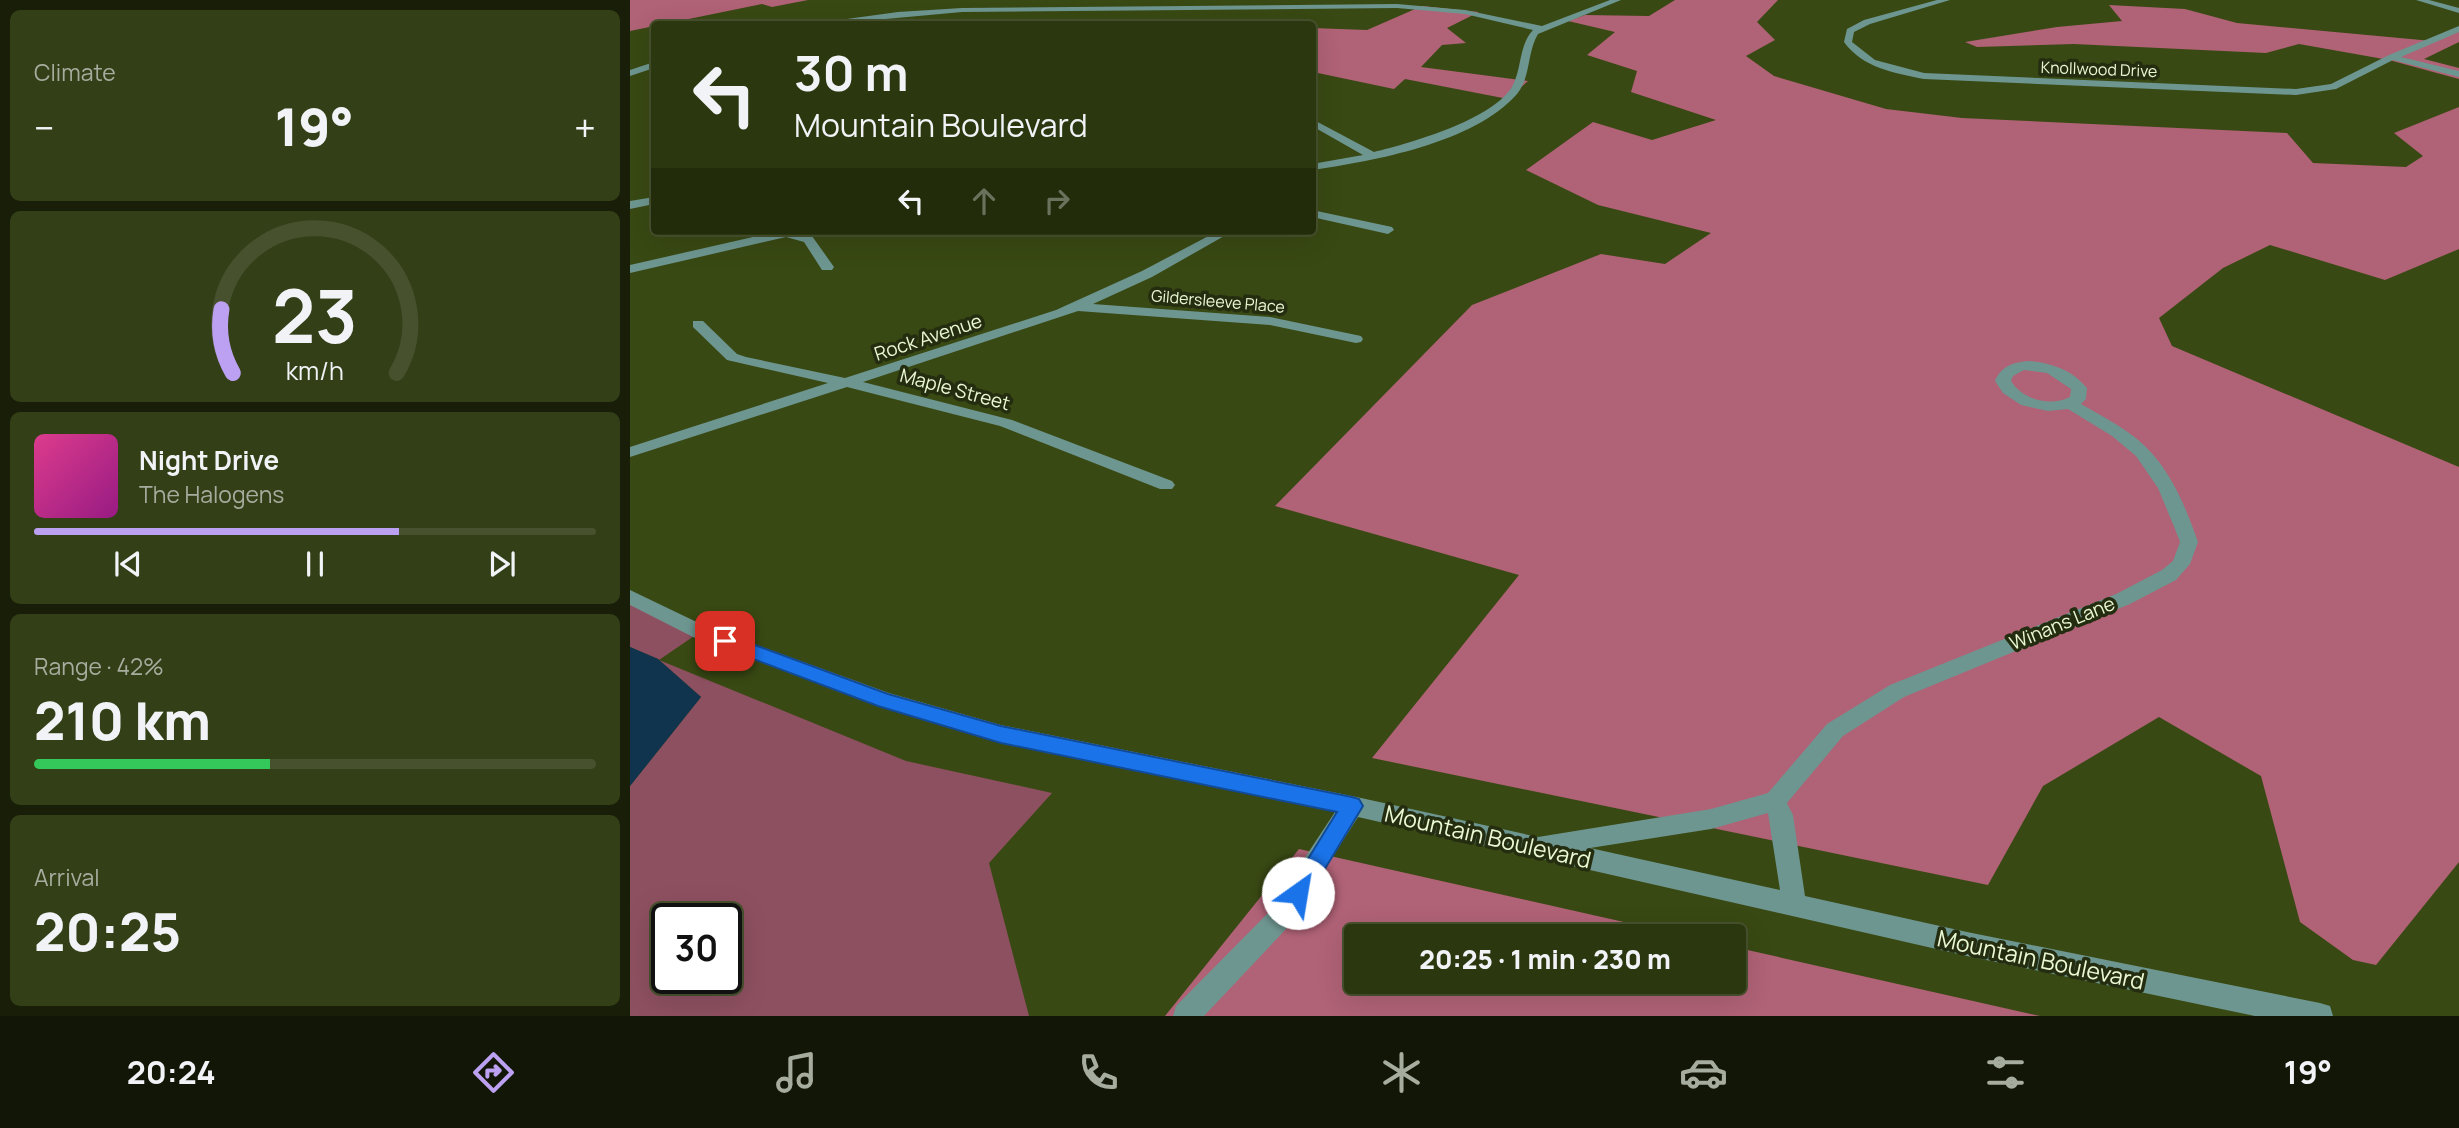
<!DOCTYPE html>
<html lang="en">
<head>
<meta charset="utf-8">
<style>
  body { margin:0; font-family:Manrope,sans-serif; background:#333f17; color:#f1f3f6; height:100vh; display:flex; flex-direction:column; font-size:26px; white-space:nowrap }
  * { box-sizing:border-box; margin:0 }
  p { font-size:23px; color:#a6ac9e }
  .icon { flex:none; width:38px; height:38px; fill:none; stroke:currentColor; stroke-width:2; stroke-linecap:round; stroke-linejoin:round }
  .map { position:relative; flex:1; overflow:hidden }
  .drawer { display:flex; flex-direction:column; gap:10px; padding:10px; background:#181e08; width:630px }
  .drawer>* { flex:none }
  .hud { position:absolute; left:21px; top:21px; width:665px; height:214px; border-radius:7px; box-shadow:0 7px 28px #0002,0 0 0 2px #47512e; background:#2b370e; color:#f1f3f6; overflow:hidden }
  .speed { position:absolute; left:21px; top:903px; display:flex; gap:14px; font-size:35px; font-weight:700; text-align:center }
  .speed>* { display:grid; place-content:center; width:91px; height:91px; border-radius:50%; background:#2b370e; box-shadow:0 7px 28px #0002,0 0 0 2px #47512e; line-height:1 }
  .speed .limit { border:4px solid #111; border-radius:10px; background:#fff; color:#111 }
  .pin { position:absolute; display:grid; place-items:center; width:60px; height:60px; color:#fff; margin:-30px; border-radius:14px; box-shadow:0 4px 10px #0006 }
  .me { position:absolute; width:77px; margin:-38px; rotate:32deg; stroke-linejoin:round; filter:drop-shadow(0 0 5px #0008) }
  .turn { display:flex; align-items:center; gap:24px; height:147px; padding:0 28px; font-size:32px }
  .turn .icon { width:91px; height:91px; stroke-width:2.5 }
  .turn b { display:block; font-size:49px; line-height:60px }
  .lanes { display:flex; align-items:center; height:66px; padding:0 28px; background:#0003; justify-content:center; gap:35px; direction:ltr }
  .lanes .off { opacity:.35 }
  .big { font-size:52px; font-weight:800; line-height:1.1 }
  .drawer .tile { flex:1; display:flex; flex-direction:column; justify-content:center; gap:10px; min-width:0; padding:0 24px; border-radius:10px; background:#333f17 }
  .drawer .dial { align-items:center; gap:0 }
  .dial svg { height:182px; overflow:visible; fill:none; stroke:#47512e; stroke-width:7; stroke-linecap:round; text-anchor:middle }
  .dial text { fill:#f1f3f6; stroke:none }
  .song { display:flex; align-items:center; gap:21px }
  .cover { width:84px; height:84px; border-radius:10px; background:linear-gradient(135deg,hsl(330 70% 55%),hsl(310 70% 35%)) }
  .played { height:7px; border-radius:4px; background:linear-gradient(90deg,#bca0f2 65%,#47512e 65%) }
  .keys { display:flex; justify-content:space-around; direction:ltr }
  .heat { display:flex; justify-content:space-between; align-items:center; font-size:38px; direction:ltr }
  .charge { height:10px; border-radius:5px; background:linear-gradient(90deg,#34c759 42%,#47512e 0) }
  .trip { position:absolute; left:714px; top:924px; width:402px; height:70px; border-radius:7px; background:#2b370e; box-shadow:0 7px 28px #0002,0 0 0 2px #47512e; font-weight:800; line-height:70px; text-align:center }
  .menu { display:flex; height:112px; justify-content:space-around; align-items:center; background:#111606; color:#a6ac9e }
  .menu .icon { width:49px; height:49px }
  .menu .active { color:#bca0f2 }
  .menu b { font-size:32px; color:#f1f3f6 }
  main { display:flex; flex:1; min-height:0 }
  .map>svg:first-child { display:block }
  .green { fill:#8d5060; fill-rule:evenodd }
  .forest { fill:#b06276 }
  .water { fill:#10334e }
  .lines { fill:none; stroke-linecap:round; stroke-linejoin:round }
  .minor { fill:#6e9690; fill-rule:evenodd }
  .route { fill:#1a73e8; stroke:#114b97; stroke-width:2 }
  .labels { text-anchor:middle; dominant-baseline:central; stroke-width:7; stroke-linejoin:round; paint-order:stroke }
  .far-street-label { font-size:16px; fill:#eaf8d4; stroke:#242d10 }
  .street-label { font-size:19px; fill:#eaf8d4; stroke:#242d10 }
  .near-street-label { font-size:23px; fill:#eaf8d4; stroke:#242d10 }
</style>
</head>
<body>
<main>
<section class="drawer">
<div class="tile"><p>Climate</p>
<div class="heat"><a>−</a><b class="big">19°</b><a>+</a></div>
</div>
<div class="tile dial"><svg viewBox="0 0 100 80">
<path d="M14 69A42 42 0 1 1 86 69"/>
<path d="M14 69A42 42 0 0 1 9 41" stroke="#bca0f2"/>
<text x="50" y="56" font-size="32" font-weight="700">23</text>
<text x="50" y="72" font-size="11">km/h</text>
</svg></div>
<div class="tile">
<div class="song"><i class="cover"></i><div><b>Night Drive</b><p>The Halogens</p></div></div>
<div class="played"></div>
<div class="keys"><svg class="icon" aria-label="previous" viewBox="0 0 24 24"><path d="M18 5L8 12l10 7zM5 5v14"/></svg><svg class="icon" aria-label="pause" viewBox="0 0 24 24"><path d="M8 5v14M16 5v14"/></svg><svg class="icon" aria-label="next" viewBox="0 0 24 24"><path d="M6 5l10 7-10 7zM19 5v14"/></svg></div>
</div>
<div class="tile"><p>Range · 42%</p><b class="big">210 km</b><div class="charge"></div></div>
<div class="tile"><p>Arrival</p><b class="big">20:25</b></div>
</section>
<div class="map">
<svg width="1829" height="1016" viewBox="0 0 1829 1016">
  <rect width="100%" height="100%" fill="#394913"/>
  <path class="green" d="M0 597 70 632 29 660 276 761 422 793 359 863 399 1016H0V786L71 697 28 659 0 647ZM37 919H96V978H37Z"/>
  <g class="forest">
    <path d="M0 0H178L142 7 132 4 0 31Z"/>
    <path d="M1045 0H1148L1127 22 1145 40 1116 56 1144 76 1256 109 1332 118 1657 133 1683 163 1776 167 1793 156 1764 133 1829 107V249L1755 280 1640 245 1593 268 1529 318 1542 346 1829 467V862L1746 965 1723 960 1670 922 1631 776 1529 717 1413 786 1358 885 742 758 889 575 645 506 842 305 971 254 1035 264 1081 233 968 205 896 170 963 122 1022 140 1086 120 1001 92 1007 71 957 55 985 32 938 21 955 15 1019 16Z"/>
    <path d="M1479 5 1555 9 1607 23 1802 41 1829 31V42L1794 59 1829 68V79L1759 60 1669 44 1636 53 1444 44 1347 47 1335 42 1427 27 1492 21Z"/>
    <path d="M792 6 849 12 817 28 836 43 812 45 791 67 898 81 878 99 775 79 764 89 683 72 682 28 737 30Z"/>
    <path d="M669 849 1056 936H726V982H1104V947L1410 1016H535Z"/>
  </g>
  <path class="water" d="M0 647 28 659 71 697 0 786Z"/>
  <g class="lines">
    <g class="minor">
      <path d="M980 0H991L908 34C897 52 901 77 887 94 844 143 744 161 682 170V164L733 155 682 126V119L744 152C781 143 865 119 883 85 892 67 889 45 903 30L835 14 767 8 332 12 201 24H180L268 12 332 8 767 4 835 10 912 26Z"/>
      <path d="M1307 0H1320L1240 24 1224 32 1222 42 1245 60 1294 73 1666 89 1701 84 1759 55 1829 26V32L1771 57 1829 71V77L1763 60 1706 89 1666 95 1294 79C1264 73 1233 68 1214 42L1217 29 1234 20Z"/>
      <path d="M1786 0H1799L1829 8V13Z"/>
      <path d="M24 62V68L0 76V70Z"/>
      <path d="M24 197V204L0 209V201Z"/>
      <path d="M682 210 762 227 764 230 758 234 682 217Z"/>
      <path d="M149 231H163L182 236 204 267 202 270H192L174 242 156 237 0 273V265Z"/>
      <path d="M588 231H603L522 277 463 304 640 317 731 336 733 339 731 342 726 343 640 325 448 311 233 382 382 420 542 481 545 485 542 489H530L370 426 217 387 0 457V447L198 383 97 360 63 327V321H73L107 354 116 357 215 378 426 310 512 271Z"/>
      <path d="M1399 361C1422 363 1442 370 1457 388L1456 399 1451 404C1470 415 1490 425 1507 439 1539 465 1555 505 1568 542L1560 564 1546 580 1500 604 1274 697 1213 736 1157 803 1163 815 1175 896 1337 932 1690 1003 1700 1006 1703 1016H1625L1337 956 728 817 657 928 574 1016H543L546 1006 639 912 705 812 371 743 248 706 63 637 0 605V590L77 627 259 693 371 725 722 796 908 837 1081 809 1138 793 1197 724 1260 685 1486 594 1532 570 1543 561 1550 542 1545 529 1528 488 1506 456 1482 436 1438 409 1418 411 1391 405 1373 393 1365 381C1371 366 1384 362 1399 361ZM1394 370 1417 373 1441 389 1440 397C1420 407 1393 400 1381 381L1383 376ZM1138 813 1150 890 960 848 1081 829Z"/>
    </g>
  </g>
  <path class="route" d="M95 634 258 694 371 726 722 797 729 799 733 806 676 900 668 903 661 900 657 893 707 812 371 743 248 706 89 646 86 641 89 636Z"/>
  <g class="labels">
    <g class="far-street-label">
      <text transform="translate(1469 69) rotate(2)">Knollwood Drive</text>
      <text transform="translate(588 301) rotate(5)">Gildersleeve Place</text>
    </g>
    <g class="street-label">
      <text transform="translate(298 337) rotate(-18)">Rock Avenue</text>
      <text transform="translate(325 389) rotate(15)">Maple Street</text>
      <text transform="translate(1432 623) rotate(-22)">Winans Lane</text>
    </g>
    <g class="near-street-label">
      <text transform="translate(858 836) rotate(13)">Mountain Boulevard</text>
      <text transform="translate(1411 959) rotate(12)">Mountain Boulevard</text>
    </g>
  </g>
</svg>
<div class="speed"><div class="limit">30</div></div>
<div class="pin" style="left:95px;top:641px;background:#d93025"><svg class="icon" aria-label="arrive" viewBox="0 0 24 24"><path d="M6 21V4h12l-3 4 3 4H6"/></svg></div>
<svg class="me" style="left:668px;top:893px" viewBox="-20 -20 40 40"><circle r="19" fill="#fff"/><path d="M0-13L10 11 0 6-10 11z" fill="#1a73e8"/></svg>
<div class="trip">20:25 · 1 min · 230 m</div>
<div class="hud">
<div class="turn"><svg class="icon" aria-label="left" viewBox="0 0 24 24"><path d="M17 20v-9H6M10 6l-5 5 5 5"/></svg><div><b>30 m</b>Mountain Boulevard</div></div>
<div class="lanes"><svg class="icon" aria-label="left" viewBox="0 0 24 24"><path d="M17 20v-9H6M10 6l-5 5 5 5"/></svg><svg class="icon off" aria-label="ahead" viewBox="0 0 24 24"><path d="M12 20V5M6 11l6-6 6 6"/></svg><svg class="icon off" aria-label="right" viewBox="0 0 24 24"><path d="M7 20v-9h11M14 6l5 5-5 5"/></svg></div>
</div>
</div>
</main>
<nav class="menu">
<b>20:24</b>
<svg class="icon active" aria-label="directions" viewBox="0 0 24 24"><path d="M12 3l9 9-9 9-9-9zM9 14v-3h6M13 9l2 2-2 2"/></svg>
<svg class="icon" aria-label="music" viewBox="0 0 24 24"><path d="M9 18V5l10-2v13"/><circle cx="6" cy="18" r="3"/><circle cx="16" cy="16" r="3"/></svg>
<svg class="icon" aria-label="phone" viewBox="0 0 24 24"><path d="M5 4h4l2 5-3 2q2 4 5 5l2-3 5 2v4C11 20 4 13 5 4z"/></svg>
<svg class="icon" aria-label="climate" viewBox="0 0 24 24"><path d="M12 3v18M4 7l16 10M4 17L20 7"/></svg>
<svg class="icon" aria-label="car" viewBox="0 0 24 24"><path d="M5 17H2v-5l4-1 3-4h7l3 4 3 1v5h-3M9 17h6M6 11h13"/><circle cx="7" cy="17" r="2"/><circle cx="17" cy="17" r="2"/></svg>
<svg class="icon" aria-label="filters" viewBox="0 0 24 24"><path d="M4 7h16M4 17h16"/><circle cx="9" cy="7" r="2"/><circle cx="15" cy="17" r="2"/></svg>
<b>19°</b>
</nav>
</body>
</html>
